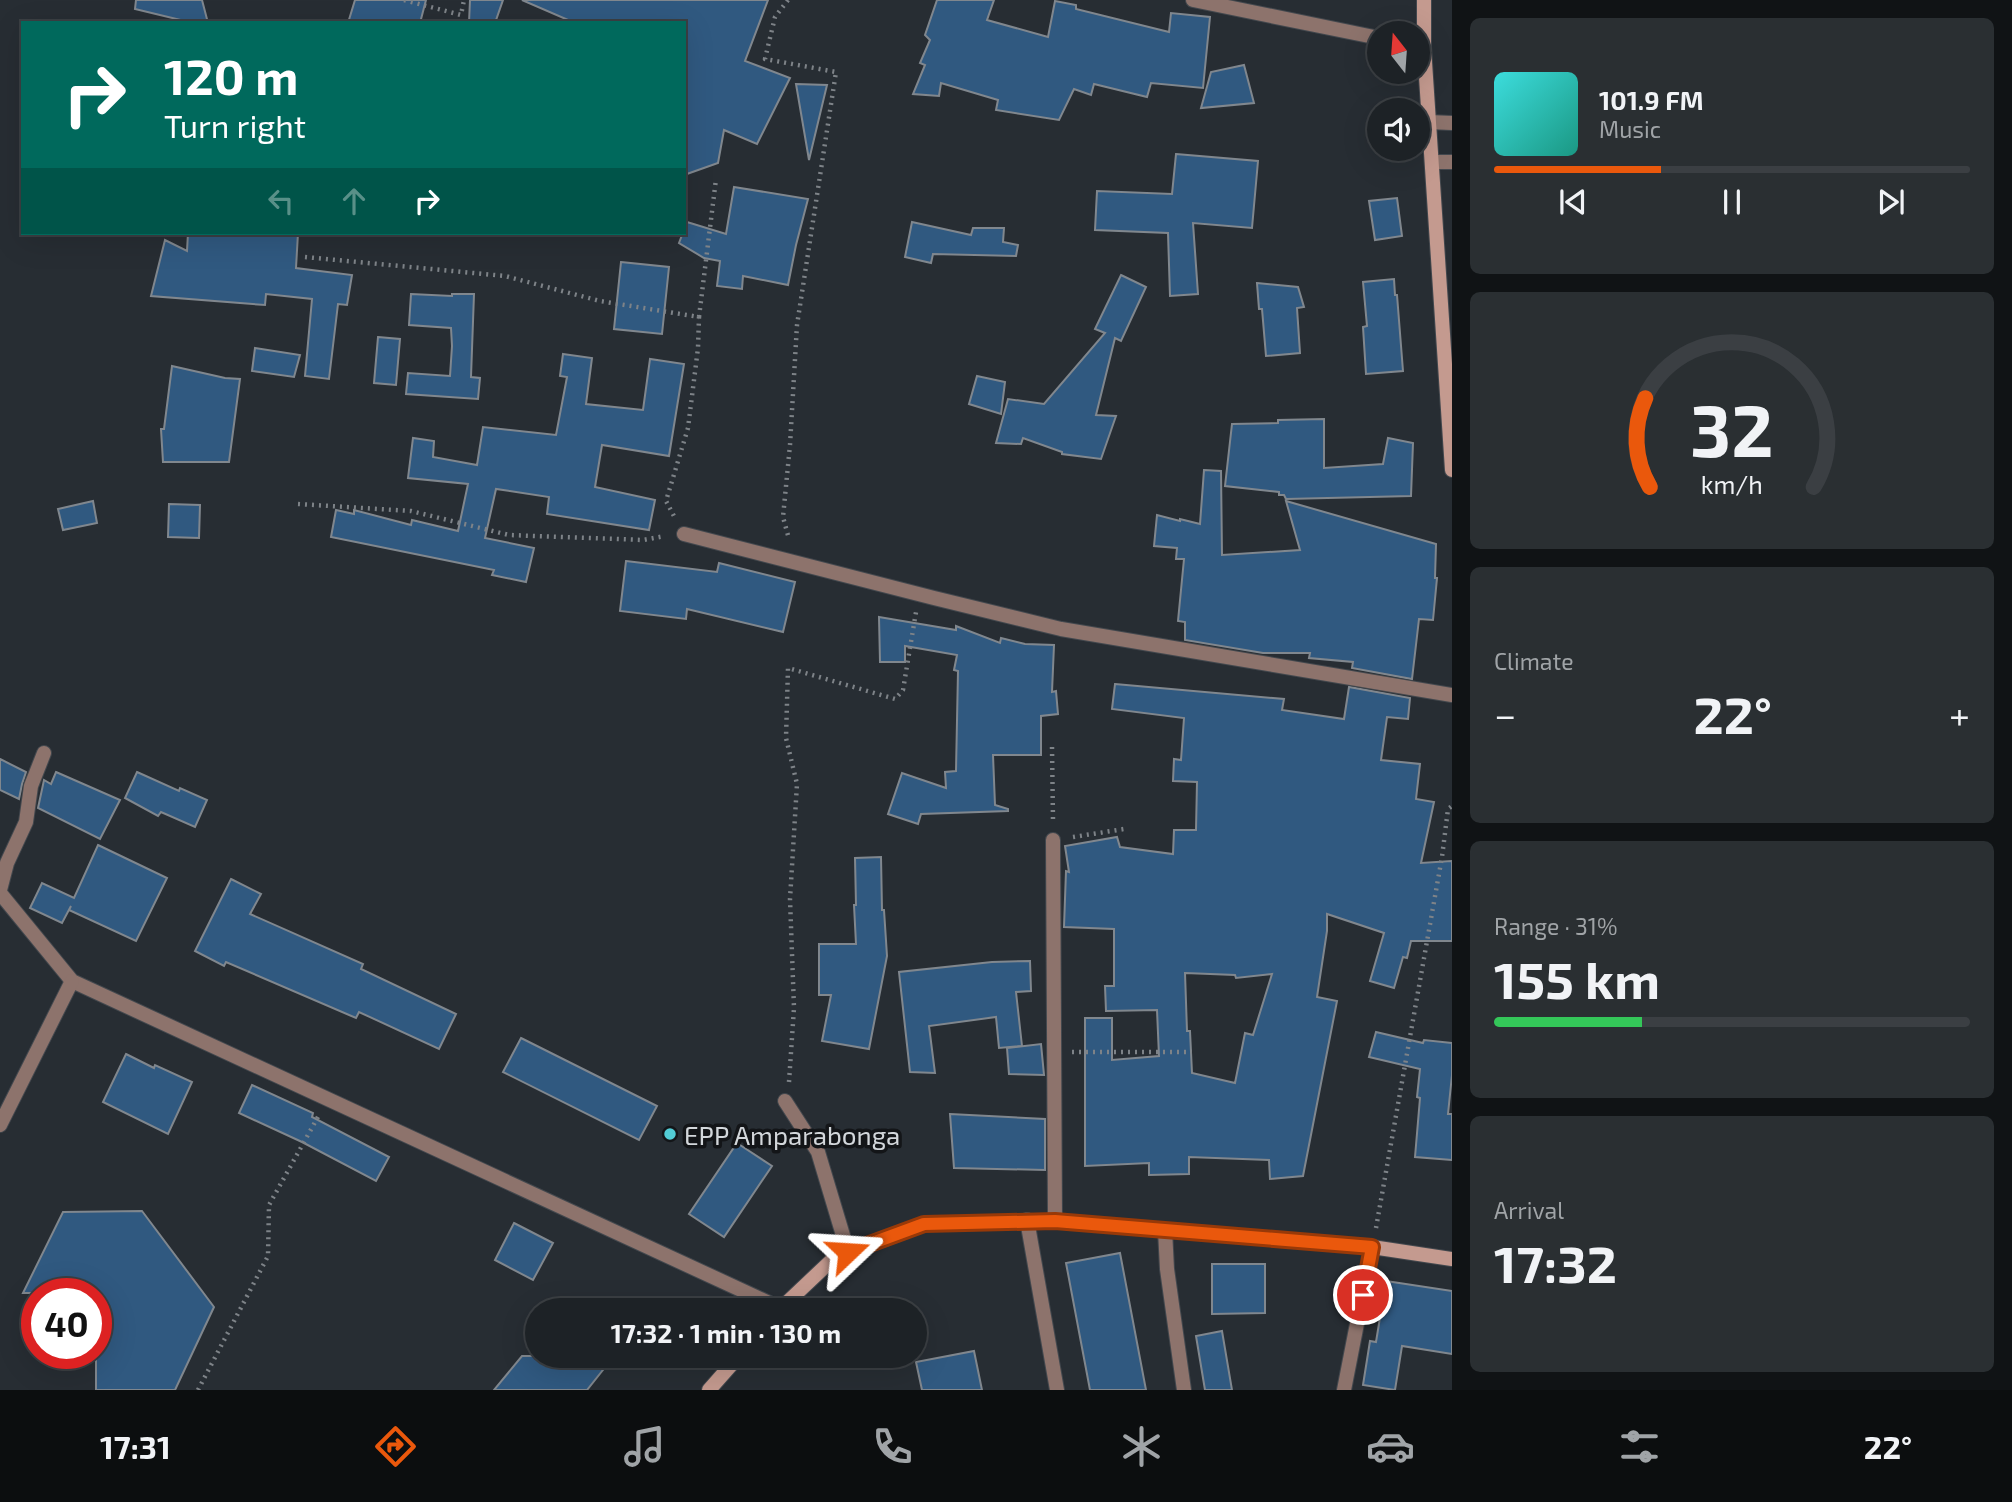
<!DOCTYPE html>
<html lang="en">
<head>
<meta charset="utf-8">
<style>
  body { margin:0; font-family:"Exo 2",sans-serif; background:#2a2f32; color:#f1f3f6; height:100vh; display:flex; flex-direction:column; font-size:26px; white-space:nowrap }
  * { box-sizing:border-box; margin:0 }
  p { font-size:23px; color:#a0a4a7 }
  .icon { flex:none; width:38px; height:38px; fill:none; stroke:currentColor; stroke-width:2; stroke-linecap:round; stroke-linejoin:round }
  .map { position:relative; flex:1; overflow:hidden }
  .sheet { display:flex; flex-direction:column; gap:18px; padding:18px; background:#101315; width:560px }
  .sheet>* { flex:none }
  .top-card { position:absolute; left:21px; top:21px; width:665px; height:214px; border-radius:0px; box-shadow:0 7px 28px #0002,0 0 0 2px #3b3f43; background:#00695c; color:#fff; overflow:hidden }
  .needle { width:46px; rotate:343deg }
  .buttons { position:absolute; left:1367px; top:21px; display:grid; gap:14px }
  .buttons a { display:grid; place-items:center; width:63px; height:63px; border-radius:50%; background:#1d2226; box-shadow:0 7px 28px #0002,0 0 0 2px #3b3f43; font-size:35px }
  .speed { position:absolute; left:21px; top:1278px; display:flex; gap:14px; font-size:35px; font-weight:700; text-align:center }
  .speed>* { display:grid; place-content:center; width:91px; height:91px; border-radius:50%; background:#1d2226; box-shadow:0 7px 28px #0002,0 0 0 2px #3b3f43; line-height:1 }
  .speed .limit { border:10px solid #d22; background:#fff; color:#111 }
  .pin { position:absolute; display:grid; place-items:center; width:60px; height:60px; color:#fff; margin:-30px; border:4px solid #fff; border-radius:50%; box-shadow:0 2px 7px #0007 }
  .me { position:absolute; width:77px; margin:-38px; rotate:70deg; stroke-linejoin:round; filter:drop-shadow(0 0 5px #0008) }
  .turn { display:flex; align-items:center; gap:24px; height:147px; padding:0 28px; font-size:32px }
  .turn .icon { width:91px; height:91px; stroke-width:2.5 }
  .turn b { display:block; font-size:49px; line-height:60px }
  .lanes { display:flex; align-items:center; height:66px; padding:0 28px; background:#0003; justify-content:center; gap:35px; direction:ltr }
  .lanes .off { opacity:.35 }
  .big { font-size:52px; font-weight:700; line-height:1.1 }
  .sheet .tile { flex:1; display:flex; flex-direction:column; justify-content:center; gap:10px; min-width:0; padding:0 24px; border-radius:10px; background:#2a2f32 }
  .sheet .dial { align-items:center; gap:0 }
  .dial svg { height:182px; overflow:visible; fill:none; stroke:#3b3f43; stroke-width:7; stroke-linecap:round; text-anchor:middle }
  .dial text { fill:#f1f3f6; stroke:none }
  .song { display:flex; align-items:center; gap:21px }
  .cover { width:84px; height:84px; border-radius:10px; background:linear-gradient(135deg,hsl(180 70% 55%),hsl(170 70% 35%)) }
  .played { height:7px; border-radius:4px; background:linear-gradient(90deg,#ea580c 35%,#3b3f43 35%) }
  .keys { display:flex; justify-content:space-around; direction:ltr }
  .heat { display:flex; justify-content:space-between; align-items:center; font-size:38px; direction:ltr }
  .charge { height:10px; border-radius:5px; background:linear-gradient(90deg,#34c759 31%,#3b3f43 0) }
  .trip { position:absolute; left:525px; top:1298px; width:402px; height:70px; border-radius:35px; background:#1d2226; box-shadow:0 7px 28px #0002,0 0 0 2px #3b3f43; font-weight:700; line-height:70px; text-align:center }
  .menu { display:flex; height:112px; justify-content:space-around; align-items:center; background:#0c0e0f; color:#a0a4a7 }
  .menu .icon { width:49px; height:49px }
  .menu .selected { color:#ea580c }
  .menu b { font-size:32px; color:#f1f3f6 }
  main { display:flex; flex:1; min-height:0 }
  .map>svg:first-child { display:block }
  .building { fill:#305980; stroke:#80878e; stroke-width:2; fill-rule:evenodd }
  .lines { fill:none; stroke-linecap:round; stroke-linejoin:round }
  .lane-casing { stroke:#43484e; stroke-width:16 }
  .street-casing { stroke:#43484e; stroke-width:16 }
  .secondary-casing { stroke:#43484e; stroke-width:16 }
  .path { stroke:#7e8388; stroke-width:4.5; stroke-dasharray:2 5; stroke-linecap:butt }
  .lane { stroke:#8d736c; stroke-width:14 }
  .street { stroke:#8d736c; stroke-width:14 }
  .secondary { stroke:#c49a8f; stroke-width:14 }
  .route-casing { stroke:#983908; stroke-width:18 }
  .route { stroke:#ea580c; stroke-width:12 }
  .poi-dot { fill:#52ccd5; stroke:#131518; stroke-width:2.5 }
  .labels { text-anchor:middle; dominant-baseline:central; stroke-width:7; stroke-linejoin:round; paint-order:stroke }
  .poi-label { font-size:26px; fill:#d3d7db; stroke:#131518; text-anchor:start }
</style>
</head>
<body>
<main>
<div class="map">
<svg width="1452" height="1390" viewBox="0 0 1452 1390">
  <rect width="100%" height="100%" fill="#272d33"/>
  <g class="building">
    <path d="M136 0H202L208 23H193L135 9Z"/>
    <path d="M355 0H426L420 23H348Z"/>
    <path d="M470 0H503L495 23H469Z"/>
    <path d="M522 0H768L745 61 790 78 757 144 724 130 718 163 684 175V23H575Z"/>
    <path d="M937 0H994L987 20 1048 37 1055 1 1076 5V9L1169 32 1171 13 1210 17 1203 88 1151 83 1147 97 1094 84 1091 95 1074 89 1059 120 996 110 998 100 941 83 939 96 913 94 925 65 920 63 930 40 925 35Z"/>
    <path d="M1244 65 1254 103 1201 108 1211 72Z"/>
    <path d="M796 84 827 85 809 160Z"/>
    <path d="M1176 154 1258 161 1252 228 1193 223 1198 294 1170 296 1168 233 1095 230 1097 191 1172 194Z"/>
    <path d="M734 187 808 199 796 245 788 285 743 276 742 289 717 286 720 261 704 258 679 243 687 222 726 234Z"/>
    <path d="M1397 198 1402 236 1375 240 1369 201Z"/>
    <path d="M912 222 971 235 973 228H1004L1003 242 1018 245 1016 256 933 254 931 263 905 257Z"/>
    <path d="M188 233H298L296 268 352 275 347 305 338 304 329 379 305 376 312 299 266 294 265 305 151 296 165 240 187 251Z"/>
    <path d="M621 262 669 267 662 334 614 329Z"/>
    <path d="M1121 275 1146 287 1121 341 1115 338 1096 415 1116 416 1101 459 1062 454V452L1023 438 1021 444 996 443 1008 399 1044 404 1105 333 1095 329Z"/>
    <path d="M1394 279 1395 295H1397L1403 371 1366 374 1363 327 1367 326 1363 282Z"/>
    <path d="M1257 283 1298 287 1304 307 1297 308 1300 353 1266 356 1262 309H1259Z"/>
    <path d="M411 294 452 296V294H474L471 377 480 378 478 399 406 394 408 373 450 376 452 346 451 328 409 325Z"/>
    <path d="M378 337 400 339 396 385 374 383Z"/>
    <path d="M255 348 300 355 294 377 252 371Z"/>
    <path d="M563 354 592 358 586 404 643 410 650 359 684 364 669 456 602 445 595 487 655 500 649 530 547 514 549 497 496 489 485 538 534 548 526 582 492 575 494 570 331 537 336 510 354 514V510L411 525 412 520 458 531 468 484 408 478 413 438 434 441 433 457 477 465 483 427 556 435 567 377 560 376Z"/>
    <path d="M172 366 225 378 240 379 229 462H163L161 429H164Z"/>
    <path d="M977 376 1005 382 1001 414 969 404Z"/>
    <path d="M1324 419V468L1383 464 1388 438 1413 443 1411 496 1286 499 1284 495H1279V492L1225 486 1232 424 1278 423V420Z"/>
    <path d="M1204 470 1221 471 1222 555 1300 550 1286 501 1436 544 1435 578H1437L1433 620 1419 619 1412 679 1352 668 1353 662 1309 658 1310 653H1263L1185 640V622L1178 621 1184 559H1176L1177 548 1154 546 1157 515 1180 521V519L1200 524Z"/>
    <path d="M93 501 97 523 63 530 58 509Z"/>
    <path d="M169 504 200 505 199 538 168 537Z"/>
    <path d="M626 561 717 572 719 563 795 582 783 632 687 609 686 619 620 611Z"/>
    <path d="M879 617 956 630V626L1000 643 1001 638 1025 644 1054 645 1052 692 1056 691 1058 714 1041 716V755H993L995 805 1008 809V811L921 814 918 824 888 814 902 773 946 788 945 772 956 771 958 671 954 670 957 655 905 646V662H880Z"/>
    <path d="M1115 684 1284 699 1282 710 1344 719 1349 687 1410 698 1408 719 1387 717 1381 760 1420 764 1416 799 1434 802 1421 863 1452 861V941H1411L1407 958 1403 957 1394 988 1370 981 1384 933 1327 914V931L1317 997 1337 1001 1303 1176 1270 1179 1269 1160 1189 1157V1174L1149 1175V1163L1085 1166V1018H1112V1060L1159 1056 1157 1010 1106 1011 1105 986H1114V929L1064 927 1066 871 1069 872 1065 846 1117 837 1120 847 1173 854 1174 830H1196L1197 782 1173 781 1174 759 1181 760 1184 718 1112 709ZM1185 973 1235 975 1236 978 1272 974 1253 1035 1245 1033 1235 1083 1192 1073 1190 1031H1187Z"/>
    <path d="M0 759 26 772 22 784 19 799 0 790Z"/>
    <path d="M56 772 120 800 100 839 38 808 44 780 51 784Z"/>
    <path d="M137 772 179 791 180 788 207 800 195 827 161 812 158 816 125 798Z"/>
    <path d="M98 845 167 878 136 941 69 910 71 906 62 923 30 908 42 883 74 898Z"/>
    <path d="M881 857 882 910H884L887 956 869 1049 822 1041 831 995H819V944H856L854 905H856L855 858Z"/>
    <path d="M231 879 261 894 250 914 363 964 361 969 456 1014 439 1049 359 1012 356 1018 226 962 224 966 195 951Z"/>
    <path d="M1030 961 1031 991 1016 992 1022 1046 999 1048 996 1017 929 1026 935 1073 910 1072 899 972 992 962Z"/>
    <path d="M1376 1032 1423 1043 1424 1040 1452 1043V1075L1448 1114H1452V1160L1415 1157 1420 1098 1417 1097 1420 1069 1369 1057Z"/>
    <path d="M521 1038 657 1106 639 1140 503 1072Z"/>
    <path d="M1041 1044 1044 1075 1009 1074 1007 1048Z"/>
    <path d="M126 1054 154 1068 155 1065 192 1082 168 1134 103 1102Z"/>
    <path d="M252 1085 313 1113 312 1117 389 1157 376 1181 302 1142 239 1113Z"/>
    <path d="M950 1114 1045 1119V1170L954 1168Z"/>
    <path d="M737 1143 772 1166 724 1237 689 1214Z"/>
    <path d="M142 1211 214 1307 175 1390H96V1293H23L63 1212Z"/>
    <path d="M514 1223 553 1243 533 1280 495 1260Z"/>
    <path d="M1120 1253 1146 1390H1090L1066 1263Z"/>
    <path d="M1212 1264H1265V1313L1212 1314Z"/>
    <path d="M1386 1281 1452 1291V1354L1402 1346 1395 1390 1363 1385 1370 1341 1376 1342Z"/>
    <path d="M1222 1331 1232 1390H1205L1196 1336Z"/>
    <path d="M974 1351 982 1390H922L916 1362Z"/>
    <path d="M522 1356H614L587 1390H494Z"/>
  </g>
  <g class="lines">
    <defs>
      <g id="lane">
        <path d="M1429 122 1452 123"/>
        <path d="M1432 162H1452"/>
      </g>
      <g id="street">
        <path d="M1193 0 1379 38"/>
        <path d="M684 534 934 598 1061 629 1452 695"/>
        <path d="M1053 840 1055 1221"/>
        <path d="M0 890 7 863 26 822 31 786 44 753"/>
        <path d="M0 893 72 981 780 1308"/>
        <path d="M785 1101 818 1152 848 1252"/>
        <path d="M0 1125 72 981"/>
        <path d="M1027 1220 1057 1390"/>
        <path d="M1165 1230 1167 1269 1184 1390"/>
        <path d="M1344 1390 1372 1247"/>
      </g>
      <g id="secondary">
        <path d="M1424 0V47L1452 470"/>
        <path d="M778 1311 833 1259 924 1224 1055 1221 1372 1247 1452 1259"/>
        <path d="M709 1390 739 1356"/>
      </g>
    </defs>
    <use href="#lane" class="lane-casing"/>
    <use href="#street" class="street-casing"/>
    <use href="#secondary" class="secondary-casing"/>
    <g class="path">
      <path d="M404 0 461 15 464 0"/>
      <path d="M788 0 775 17 765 59 836 72 797 325 790 445 783 517 789 539"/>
      <path d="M305 257 505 276 600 301 699 317 698 348 688 428 666 501 675 518"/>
      <path d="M699 317 716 179"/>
      <path d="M298 504 411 511 509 535 643 540 665 536"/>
      <path d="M1052 747 1053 820"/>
      <path d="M1073 837 1124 829"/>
      <path d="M1072 1052H1192"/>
      <path d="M789 1082 794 1008 790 899 797 784 786 738 788 668 895 699 903 690 916 612"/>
      <path d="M1376 1228 1442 857 1448 809 1452 806"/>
      <path d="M198 1390 268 1256 269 1205 319 1115"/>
    </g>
    <use href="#lane" class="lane"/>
    <use href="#street" class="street"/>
    <use href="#secondary" class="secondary"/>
  </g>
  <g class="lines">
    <defs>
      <path id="route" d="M848 1252 924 1224 1055 1221 1372 1247 1363 1295"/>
    </defs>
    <use href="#route" class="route-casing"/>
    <use href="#route" class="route"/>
  </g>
  <circle class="poi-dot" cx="670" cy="1134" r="7"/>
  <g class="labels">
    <g class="poi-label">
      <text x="684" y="1134">EPP Amparabonga</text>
    </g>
  </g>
</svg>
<div class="buttons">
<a><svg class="needle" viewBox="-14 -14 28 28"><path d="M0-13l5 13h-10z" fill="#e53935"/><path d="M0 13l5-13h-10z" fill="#a0a4a7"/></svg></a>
<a><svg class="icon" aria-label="sound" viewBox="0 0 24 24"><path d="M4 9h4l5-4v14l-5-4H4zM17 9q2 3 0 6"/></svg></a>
</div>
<div class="speed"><div class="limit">40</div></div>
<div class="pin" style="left:1363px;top:1295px;background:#d93025"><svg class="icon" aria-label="arrive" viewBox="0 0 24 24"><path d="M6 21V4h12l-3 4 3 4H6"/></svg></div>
<svg class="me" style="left:848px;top:1252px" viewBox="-20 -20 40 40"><path d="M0-17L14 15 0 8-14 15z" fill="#ea580c" stroke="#fff" stroke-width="4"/></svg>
<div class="trip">17:32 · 1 min · 130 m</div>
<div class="top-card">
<div class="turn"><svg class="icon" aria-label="right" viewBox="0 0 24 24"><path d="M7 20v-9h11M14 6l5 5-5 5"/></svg><div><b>120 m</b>Turn right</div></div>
<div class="lanes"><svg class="icon off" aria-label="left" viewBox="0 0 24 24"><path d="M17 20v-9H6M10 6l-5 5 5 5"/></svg><svg class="icon off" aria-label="ahead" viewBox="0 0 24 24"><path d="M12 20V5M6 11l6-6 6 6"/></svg><svg class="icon" aria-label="right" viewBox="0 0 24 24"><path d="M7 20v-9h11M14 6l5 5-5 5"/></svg></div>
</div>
</div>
<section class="sheet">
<div class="tile">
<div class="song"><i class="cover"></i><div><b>101.9 FM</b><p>Music</p></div></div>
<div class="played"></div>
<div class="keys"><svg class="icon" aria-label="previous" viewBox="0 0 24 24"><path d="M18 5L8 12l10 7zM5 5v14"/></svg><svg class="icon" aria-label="pause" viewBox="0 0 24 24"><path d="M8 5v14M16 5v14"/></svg><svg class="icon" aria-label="next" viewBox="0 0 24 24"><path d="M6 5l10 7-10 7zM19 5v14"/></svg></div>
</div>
<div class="tile dial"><svg viewBox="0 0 100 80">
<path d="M14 69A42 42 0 1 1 86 69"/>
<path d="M14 69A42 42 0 0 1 12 30" stroke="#ea580c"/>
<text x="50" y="56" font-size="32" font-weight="700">32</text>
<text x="50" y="72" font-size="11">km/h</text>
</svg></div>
<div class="tile"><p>Climate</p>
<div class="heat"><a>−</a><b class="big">22°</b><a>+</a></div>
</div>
<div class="tile"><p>Range · 31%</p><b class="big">155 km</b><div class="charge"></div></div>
<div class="tile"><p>Arrival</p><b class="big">17:32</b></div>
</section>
</main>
<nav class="menu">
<b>17:31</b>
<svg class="icon selected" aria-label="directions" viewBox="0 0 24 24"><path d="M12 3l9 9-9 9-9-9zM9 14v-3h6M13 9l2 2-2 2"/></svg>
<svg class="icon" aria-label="music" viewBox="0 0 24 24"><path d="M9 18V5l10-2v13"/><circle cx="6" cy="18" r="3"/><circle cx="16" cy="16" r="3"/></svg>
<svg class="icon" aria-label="phone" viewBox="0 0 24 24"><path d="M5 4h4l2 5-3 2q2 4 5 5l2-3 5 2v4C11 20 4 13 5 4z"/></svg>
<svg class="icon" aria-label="climate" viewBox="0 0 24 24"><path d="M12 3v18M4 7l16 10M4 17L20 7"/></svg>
<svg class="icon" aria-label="car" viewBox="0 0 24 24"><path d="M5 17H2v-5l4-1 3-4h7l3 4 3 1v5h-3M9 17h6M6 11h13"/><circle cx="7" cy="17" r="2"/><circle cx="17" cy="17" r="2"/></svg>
<svg class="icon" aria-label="filters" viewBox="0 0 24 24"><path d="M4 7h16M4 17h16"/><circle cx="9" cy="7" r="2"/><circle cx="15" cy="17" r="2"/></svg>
<b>22°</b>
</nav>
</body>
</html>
